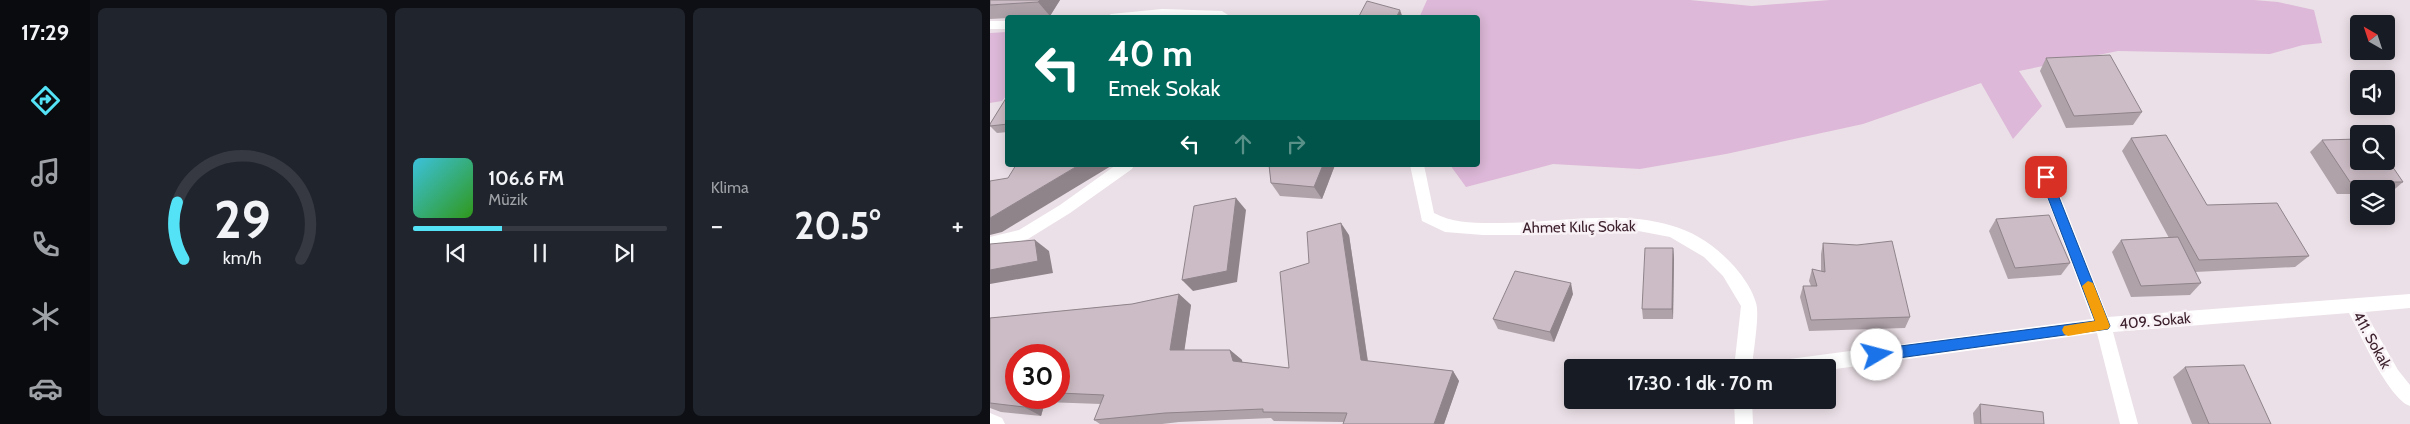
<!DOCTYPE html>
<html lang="tr">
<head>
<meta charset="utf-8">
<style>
  body { margin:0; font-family:Cabin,sans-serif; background:#20242c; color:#f1f3f6; height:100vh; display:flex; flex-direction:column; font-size:19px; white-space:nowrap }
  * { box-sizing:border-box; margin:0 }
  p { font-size:16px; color:#9ea1a6 }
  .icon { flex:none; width:28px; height:28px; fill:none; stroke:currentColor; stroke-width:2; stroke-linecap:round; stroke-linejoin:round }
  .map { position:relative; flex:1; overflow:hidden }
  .sheet { display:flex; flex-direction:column; gap:8px; padding:8px; background:#0d0f14; width:900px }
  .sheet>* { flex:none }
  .guide { position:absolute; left:15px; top:15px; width:475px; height:152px; border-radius:5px; box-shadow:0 2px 12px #0003; background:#00695c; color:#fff; overflow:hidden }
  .needle { width:32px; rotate:321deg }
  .controls { position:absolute; left:1360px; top:15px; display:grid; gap:10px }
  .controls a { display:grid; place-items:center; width:45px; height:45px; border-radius:5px; background:#171b24; box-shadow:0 2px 12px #0003; font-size:25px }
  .speed { position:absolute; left:15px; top:344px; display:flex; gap:10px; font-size:25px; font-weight:700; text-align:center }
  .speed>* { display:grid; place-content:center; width:65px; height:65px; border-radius:50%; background:#171b24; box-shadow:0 2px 12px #0003; line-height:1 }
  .speed .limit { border:8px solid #d22; background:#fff; color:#111 }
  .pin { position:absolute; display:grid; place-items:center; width:42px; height:42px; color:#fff; margin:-21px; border-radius:10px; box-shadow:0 2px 8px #0006 }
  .me { position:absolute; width:55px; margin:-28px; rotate:82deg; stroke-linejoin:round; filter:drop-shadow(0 0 4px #0008) }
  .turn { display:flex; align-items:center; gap:18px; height:105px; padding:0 20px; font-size:22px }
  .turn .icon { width:65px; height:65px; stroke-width:2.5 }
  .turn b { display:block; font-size:35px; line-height:42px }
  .lanes { display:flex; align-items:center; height:48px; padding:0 20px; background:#0003; justify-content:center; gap:25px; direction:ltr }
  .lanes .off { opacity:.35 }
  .big { font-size:38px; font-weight:800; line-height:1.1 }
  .sheet .card { flex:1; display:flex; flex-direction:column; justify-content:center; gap:8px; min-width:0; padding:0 18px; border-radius:8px; background:#20242c }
  .sheet .dial { align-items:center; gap:0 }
  .dial svg { height:130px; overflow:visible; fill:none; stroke:#363941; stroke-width:7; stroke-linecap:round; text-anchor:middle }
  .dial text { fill:#f1f3f6; stroke:none }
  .song { display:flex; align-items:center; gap:15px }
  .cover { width:60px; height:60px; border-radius:8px; background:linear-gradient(135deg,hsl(190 70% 55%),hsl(110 70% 35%)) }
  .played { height:5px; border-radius:2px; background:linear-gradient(90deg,#54e3f6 35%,#363941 35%) }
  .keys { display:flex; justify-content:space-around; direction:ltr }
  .heat { display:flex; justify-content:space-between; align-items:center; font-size:28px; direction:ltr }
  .sheet .tiles { flex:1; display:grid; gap:8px; grid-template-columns:repeat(3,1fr) }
  .trip { position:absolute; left:574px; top:359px; width:272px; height:50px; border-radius:5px; background:#171b24; box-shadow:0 2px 12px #0003; font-weight:800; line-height:50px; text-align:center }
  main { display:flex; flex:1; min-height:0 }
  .menu { display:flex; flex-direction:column; width:90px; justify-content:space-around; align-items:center; background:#090b0e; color:#9ea1a6 }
  .menu .icon { width:35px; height:35px }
  .menu .on { color:#54e3f6 }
  .menu b { font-size:22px; color:#f1f3f6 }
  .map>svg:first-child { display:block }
  .green { fill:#ddb8d8 }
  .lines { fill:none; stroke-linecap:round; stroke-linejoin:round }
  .minor { fill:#fff; fill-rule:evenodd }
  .wall { fill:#afa2a9; fill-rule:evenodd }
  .shaded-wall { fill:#8f848a }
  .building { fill:#ccbcc5; stroke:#8f848a }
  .route { fill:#1a73e8; stroke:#114b97 }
  .slow { fill:#f59e0b }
  .labels { text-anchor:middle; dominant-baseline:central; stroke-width:5; stroke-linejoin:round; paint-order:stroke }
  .street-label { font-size:15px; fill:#3c202b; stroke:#f8f1f5 }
</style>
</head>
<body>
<main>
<nav class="menu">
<b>17:29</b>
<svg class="icon on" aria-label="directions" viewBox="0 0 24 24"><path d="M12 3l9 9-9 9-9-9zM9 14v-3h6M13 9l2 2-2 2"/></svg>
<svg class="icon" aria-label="music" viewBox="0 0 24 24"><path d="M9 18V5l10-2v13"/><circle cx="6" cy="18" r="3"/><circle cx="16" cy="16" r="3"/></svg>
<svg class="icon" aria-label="phone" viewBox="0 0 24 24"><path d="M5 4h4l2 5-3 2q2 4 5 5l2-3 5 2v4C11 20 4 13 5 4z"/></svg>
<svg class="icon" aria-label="climate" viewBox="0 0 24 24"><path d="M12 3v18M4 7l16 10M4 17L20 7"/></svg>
<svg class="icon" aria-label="car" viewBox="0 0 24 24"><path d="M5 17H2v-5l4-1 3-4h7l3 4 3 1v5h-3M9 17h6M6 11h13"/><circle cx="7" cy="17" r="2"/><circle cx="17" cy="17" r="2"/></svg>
</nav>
<section class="sheet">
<div class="tiles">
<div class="card dial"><svg viewBox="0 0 100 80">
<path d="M14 69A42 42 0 1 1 86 69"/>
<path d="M14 69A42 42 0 0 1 10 34" stroke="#54e3f6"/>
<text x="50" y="56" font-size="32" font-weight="700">29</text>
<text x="50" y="72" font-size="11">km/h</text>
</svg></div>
<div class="card">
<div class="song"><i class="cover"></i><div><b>106.6 FM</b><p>Müzik</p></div></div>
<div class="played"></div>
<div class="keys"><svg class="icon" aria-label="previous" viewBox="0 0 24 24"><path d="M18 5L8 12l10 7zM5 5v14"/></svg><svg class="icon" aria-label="pause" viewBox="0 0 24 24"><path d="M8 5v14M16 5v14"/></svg><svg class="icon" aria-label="next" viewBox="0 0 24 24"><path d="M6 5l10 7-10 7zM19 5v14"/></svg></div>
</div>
<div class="card"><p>Klima</p>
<div class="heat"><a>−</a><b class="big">20.5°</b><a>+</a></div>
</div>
</div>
</section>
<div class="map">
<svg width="1420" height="424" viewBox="0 0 1420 424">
  <rect width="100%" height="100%" fill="#ebe0e7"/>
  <g class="green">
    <path d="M437 0H700L762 6 840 0H1264L1288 2 1324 10 1332 43 1313 45 1280 54 1128 51 1029 71 1052 106 1023 139 991 83 873 124 736 154 650 169 563 164 476 187 460 165H488V18H429Z"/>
    <path d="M17 32V95L12 101 0 103V33Z"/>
  </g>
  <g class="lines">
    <g class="minor">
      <path d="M172 9 232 11 238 15 237 18H115L121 14Z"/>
      <rect x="0" y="21" width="18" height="8"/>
      <path d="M126 165H144L142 169 80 213 38 239 0 249V237L29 230 70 205Z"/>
      <path d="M420 165H434L444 213C464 224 488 223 510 223 585 223 676 198 735 257 747 268 762 287 766 303 770 314 763 354 762 368H744L751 306 733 276 714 257 680 237 638 229 549 235H493L455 232 432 221Z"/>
      <path d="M1056 171 1061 173 1063 177 1118 317 1420 294V308L1375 312 1408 370 1420 385V406C1398 398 1371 335 1359 313L1123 332 1148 424H1130L1107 333 838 370V368H784L786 362 792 360 1102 319 1049 177 1051 173Z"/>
      <path d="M744 400H762L763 424H745Z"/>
      <path d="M0 413 12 418 15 424H0Z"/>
    </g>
  </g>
  <g class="wall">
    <path d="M0 0H70L60 16 0 19Z"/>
    <path d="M1056 58 1152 112 1143 125 1076 128 1050 71Z"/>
    <path d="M18 95V132L7 133 0 126V124Z"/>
    <path d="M1141 138 1217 205 1319 256 1305 267 1205 272 1211 283 1200 295 1141 297 1122 252 1131 240 1179 238 1132 151Z"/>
    <path d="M1332 140 1413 182 1399 194H1396V189H1369V194H1347L1320 152Z"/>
    <path d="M279 165H345L332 199 290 196 281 183Z"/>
    <path d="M1006 219 1080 263 1071 275 1018 279 999 231Z"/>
    <path d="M359 235 378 361 463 371 469 381 454 424H353V422L284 421 281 418 189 422 172 424H110L104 420 111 404 55 402 51 416 11 412 0 408V318L142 304 189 294 201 305 194 350H240L252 360V362L299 368 319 263ZM69 355V398H26Z"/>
    <path d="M833 243 920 317 915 328 819 331 810 297 813 286H821L819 281 822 269 831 271V254Z"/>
    <path d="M683 248 684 259 683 319H653L652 309Z"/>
    <path d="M583 294 564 342 508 329 503 319Z"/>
    <path d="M1195 367 1281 424H1202L1183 377Z"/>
    <path d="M990 404 1054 424H984L983 413Z"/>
  </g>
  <g class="shaded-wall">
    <path d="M50 0H70L60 16 48 2Z"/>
    <path d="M410 10 413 18H406Z"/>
    <path d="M89 165 121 166 12 232 0 235V218Z"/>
    <path d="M333 165H345L332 199 324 187Z"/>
    <path d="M246 198 256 210 247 282 203 291 192 280Z"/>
    <path d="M351 223 359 235 379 370 371 360Z"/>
    <path d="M45 240 59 251 63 273 0 284V270Z"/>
    <path d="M683 248 684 259 683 319 682 309Z"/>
    <path d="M581 283 583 294 564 342 560 332Z"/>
    <path d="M189 294 201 305 193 360 180 350Z"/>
    <path d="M240 350 252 360 254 371 243 361Z"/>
    <path d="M463 371 469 381 454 424H444Z"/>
    <path d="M37 398H47L55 402 51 416 34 407Z"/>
  </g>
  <g class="building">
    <path d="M0 0H50L48 2 0 5Z"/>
    <path d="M377 1 410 10 406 18H368Z"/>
    <path d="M1120 55 1152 112 1084 116 1056 58Z"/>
    <path d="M18 95V124L0 126V124Z"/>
    <path d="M1176 135 1217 205 1287 203 1319 256 1209 260 1141 138Z"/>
    <path d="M1369 139V161H1396V157L1413 182H1360L1332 140Z"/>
    <path d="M26 165H89L0 218V181L18 178Z"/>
    <path d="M279 165H333L324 187 281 183Z"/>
    <path d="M246 198 237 271 192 280 204 206Z"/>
    <path d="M1059 215 1080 263 1025 268 1006 219Z"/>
    <path d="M351 223 371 360 463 371 444 424H353L357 413 273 412V409L175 413 104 420 114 395 69 393V355H26V398H37L34 407 0 403V318L142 304 189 294 180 350H240L243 361 299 368 290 272 319 263 317 232Z"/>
    <path d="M1188 237 1211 283 1151 286 1131 240Z"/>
    <path d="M45 240 48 261 0 270V244Z"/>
    <path d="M902 241 920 317 821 320 813 286H827L822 269 835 272 833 243 867 245Z"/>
    <path d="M655 248H683L682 309H652Z"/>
    <path d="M525 271 581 283 560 332 503 319Z"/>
    <path d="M1254 365 1281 424H1219L1195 367Z"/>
    <path d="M990 404 1053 412 1054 424H991Z"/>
  </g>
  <path class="route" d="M1056 173 1061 177 1120 326 1118 329 887 361 882 359 880 355 882 351 887 349 1105 321 1050 177Z"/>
  <path class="slow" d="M1098 281 1103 283 1120 326 1118 329 1078 336 1074 334 1072 330 1074 326 1105 321 1092 286Z"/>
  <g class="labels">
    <g class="street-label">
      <text transform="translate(589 227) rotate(-1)">Ahmet Kılıç Sokak</text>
      <text transform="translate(1165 321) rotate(-5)">409. Sokak</text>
      <text transform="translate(1382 340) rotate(61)">411. Sokak</text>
    </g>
  </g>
</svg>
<div class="controls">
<a><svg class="needle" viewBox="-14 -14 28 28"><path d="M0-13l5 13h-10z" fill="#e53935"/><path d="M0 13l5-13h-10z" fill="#9ea1a6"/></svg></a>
<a><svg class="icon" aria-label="sound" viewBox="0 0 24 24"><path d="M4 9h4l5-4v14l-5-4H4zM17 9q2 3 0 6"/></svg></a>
<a><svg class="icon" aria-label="search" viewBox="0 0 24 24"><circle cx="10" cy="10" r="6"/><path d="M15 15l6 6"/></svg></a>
<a><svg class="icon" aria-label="layers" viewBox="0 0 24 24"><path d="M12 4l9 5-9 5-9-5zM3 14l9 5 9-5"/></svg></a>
</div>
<div class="speed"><div class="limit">30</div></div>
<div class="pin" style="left:1056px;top:177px;background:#d93025"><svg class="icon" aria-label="arrive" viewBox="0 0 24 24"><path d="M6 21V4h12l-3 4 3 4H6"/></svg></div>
<svg class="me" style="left:887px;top:355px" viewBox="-20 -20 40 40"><circle r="19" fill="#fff"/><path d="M0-13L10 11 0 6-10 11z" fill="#1a73e8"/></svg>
<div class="trip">17:30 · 1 dk · 70 m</div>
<div class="guide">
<div class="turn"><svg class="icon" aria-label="left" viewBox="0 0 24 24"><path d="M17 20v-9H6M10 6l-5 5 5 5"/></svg><div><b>40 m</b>Emek Sokak</div></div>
<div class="lanes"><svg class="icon" aria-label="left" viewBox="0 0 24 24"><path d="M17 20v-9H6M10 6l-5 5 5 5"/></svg><svg class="icon off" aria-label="ahead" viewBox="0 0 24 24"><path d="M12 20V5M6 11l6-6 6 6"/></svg><svg class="icon off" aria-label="right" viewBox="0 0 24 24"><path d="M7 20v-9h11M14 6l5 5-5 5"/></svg></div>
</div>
</div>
</main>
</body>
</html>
